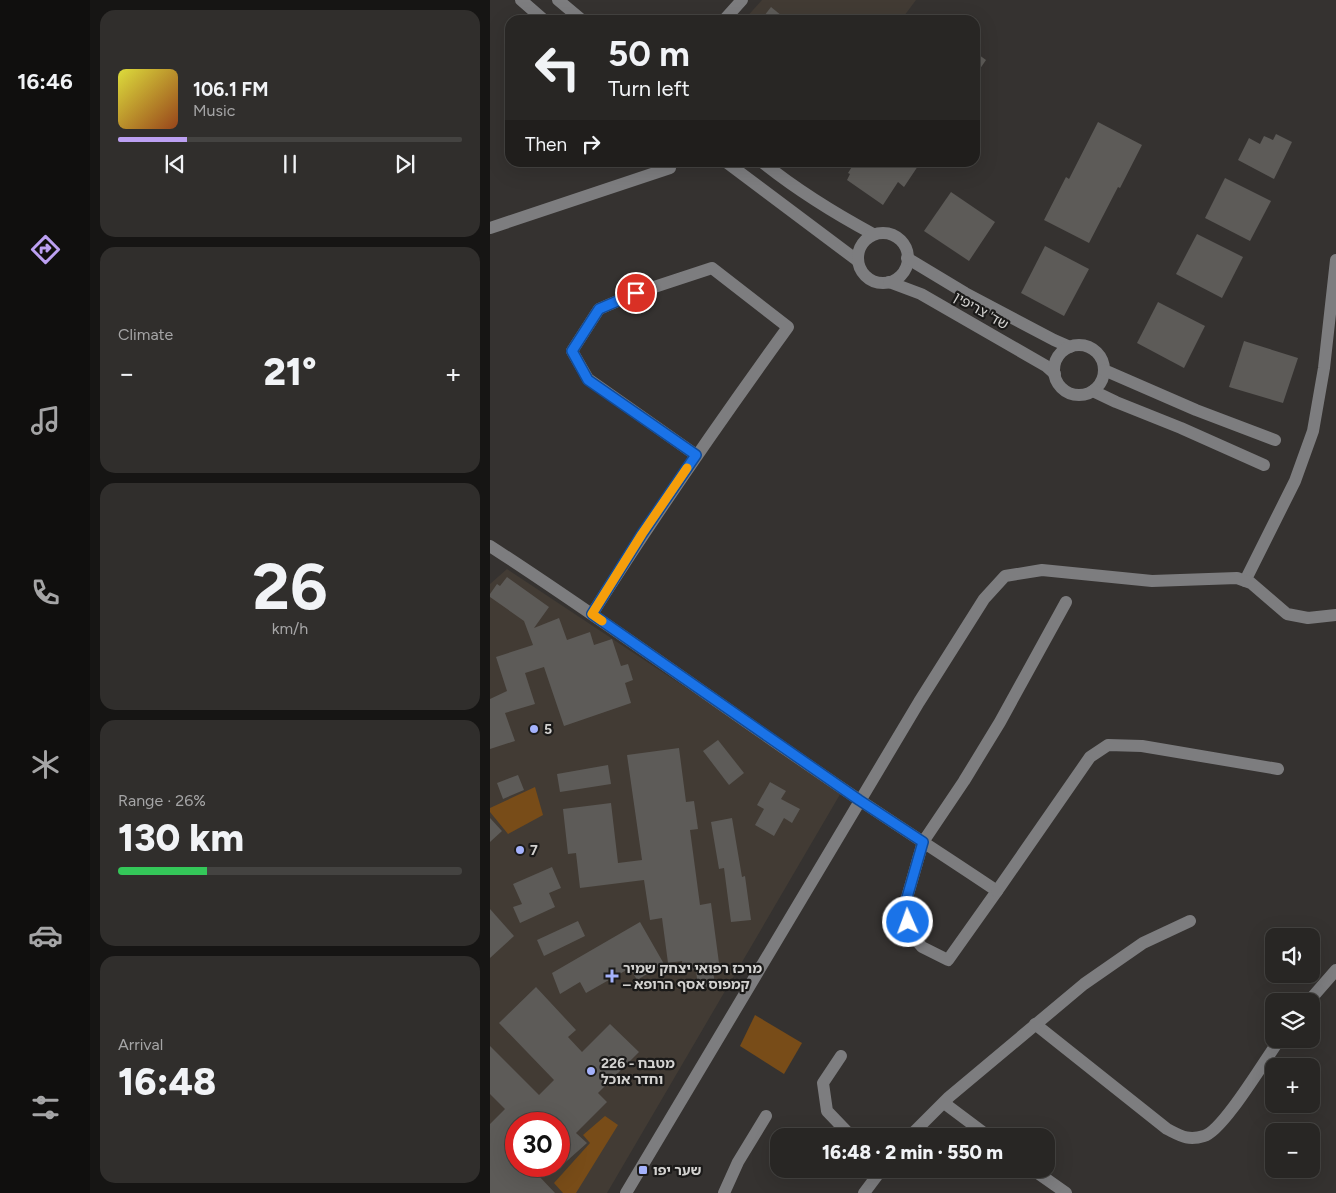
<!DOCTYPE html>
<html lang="en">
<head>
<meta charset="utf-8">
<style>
  body { margin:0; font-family:Figtree,"Noto Sans Hebrew",sans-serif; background:#302e2c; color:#f1f3f6; height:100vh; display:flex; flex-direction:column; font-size:19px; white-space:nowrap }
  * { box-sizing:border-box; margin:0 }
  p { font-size:16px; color:#a5a5a6 }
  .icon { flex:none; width:28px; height:28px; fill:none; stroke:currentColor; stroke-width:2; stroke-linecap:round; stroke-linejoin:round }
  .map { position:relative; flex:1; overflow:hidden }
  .drawer { display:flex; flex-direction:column; gap:10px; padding:10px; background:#161514; width:400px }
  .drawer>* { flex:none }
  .hud { position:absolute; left:15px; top:15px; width:475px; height:152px; border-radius:15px; box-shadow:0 5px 20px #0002,0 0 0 1px #444341; background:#282624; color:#f1f3f6; overflow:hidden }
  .fabs { position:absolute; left:775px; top:928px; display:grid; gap:10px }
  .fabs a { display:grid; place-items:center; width:55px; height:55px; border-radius:10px; background:#282624; box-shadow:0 5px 20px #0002,0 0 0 1px #444341; font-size:25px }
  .speed { position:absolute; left:15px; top:1112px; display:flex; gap:10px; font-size:25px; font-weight:700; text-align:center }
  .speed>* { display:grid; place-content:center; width:65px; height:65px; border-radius:50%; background:#282624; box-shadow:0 5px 20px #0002,0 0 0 1px #444341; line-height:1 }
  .speed .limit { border:8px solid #d22; background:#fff; color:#111 }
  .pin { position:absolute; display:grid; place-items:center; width:42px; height:42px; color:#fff; margin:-21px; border:2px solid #fff; border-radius:50%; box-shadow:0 1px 5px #0007 }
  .me { position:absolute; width:55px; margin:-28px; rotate:358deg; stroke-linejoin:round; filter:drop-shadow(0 0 4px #0008) }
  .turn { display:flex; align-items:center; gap:18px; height:105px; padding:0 20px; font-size:22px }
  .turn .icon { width:65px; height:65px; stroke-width:2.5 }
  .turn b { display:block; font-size:35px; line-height:42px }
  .then { display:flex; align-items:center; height:48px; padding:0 20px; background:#0003; gap:10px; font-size:19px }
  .big { font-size:38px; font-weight:800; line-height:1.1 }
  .drawer .tile { flex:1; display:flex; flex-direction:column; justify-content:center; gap:8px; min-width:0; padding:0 18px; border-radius:15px; background:#302e2c }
  .drawer .dial { align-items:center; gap:0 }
  .dial b { font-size:65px; line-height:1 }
  .song { display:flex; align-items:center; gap:15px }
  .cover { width:60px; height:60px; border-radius:8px; background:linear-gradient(135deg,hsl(60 70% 55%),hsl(20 70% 35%)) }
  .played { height:5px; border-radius:2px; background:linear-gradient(90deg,#bca0f2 20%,#444341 20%) }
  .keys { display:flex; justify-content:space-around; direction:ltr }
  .heat { display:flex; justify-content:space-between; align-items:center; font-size:28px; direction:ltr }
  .charge { height:8px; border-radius:4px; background:linear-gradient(90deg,#34c759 26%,#444341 0) }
  .trip { position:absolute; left:280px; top:1128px; width:285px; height:50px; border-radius:15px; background:#282624; box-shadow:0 5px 20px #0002,0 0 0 1px #444341; font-weight:800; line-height:50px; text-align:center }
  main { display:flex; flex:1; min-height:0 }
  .dock { display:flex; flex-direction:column; width:90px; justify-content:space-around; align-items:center; background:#100f0e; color:#a5a5a6 }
  .dock .icon { width:35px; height:35px }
  .dock .selected { color:#bca0f2 }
  .dock b { font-size:22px; color:#f1f3f6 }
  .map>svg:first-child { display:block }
  .built { fill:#423b34; fill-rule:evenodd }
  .green { fill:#784c18 }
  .building { fill:#5d5b58 }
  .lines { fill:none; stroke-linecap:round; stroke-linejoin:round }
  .minor { stroke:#7d7d7f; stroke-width:12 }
  .route-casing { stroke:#114b97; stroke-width:12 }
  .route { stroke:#1a73e8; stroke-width:9 }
  .slow { stroke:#f59e0b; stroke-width:9 }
  .poi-dot { fill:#a4b2fc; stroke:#1b1a19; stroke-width:2 }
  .labels { text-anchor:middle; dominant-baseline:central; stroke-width:4.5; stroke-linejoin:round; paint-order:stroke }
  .street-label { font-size:14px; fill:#d3d2d0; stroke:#1b1a19 }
  .poi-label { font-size:14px; font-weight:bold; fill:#d3d2d0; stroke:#1b1a19; text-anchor:start }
</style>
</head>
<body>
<main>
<nav class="dock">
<b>16:46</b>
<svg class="icon selected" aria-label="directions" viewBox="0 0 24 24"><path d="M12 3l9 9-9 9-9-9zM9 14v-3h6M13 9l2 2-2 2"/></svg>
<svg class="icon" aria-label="music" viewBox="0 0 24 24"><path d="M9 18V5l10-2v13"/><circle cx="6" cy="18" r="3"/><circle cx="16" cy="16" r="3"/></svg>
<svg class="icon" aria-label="phone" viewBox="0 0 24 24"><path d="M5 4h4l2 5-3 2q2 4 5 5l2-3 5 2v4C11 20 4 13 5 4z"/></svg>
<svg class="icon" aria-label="climate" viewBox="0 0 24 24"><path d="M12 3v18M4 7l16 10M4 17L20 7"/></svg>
<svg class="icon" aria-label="car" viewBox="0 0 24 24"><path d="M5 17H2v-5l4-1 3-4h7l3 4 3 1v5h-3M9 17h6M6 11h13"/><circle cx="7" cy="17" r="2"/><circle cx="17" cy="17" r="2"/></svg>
<svg class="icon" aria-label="filters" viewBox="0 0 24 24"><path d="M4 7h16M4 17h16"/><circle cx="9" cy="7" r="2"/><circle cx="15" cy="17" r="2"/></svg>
</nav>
<section class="drawer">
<div class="tile">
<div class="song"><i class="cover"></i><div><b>106.1 FM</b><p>Music</p></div></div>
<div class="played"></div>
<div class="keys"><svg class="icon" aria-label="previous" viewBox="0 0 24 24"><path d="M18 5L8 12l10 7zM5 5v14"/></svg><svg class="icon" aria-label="pause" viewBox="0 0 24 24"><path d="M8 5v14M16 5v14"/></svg><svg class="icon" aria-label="next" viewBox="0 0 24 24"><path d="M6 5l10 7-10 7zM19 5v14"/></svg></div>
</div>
<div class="tile"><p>Climate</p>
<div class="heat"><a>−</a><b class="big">21°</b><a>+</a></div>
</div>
<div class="tile dial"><b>26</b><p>km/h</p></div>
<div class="tile"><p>Range · 26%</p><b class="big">130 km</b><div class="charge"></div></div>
<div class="tile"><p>Arrival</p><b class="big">16:48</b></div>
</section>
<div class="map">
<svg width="846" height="1193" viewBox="0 0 846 1193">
  <rect width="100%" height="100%" fill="#353230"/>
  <g class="built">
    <path d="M272 0H426L411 20H254Z"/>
    <path d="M17 569 352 791 117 1193H0V584ZM26 1124H69V1166H26Z"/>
  </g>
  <g class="green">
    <path d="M45 787 53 815 18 834 0 812V808Z"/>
    <path d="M265 1015 312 1043 294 1074 250 1046Z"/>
    <path d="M115 1116 128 1125 86 1193H73L64 1183 100 1143 93 1135Z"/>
  </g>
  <g class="building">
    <path d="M281 7 297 20H271Z"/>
    <path d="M485 52 496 60 485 76Z"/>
    <path d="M608 122 652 145 630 188 628 187 599 243 554 220 576 177 579 179Z"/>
    <path d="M786 134 802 142 784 179 748 160 759 138 770 144 774 136 783 140Z"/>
    <path d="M365 162H423L428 166 414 187 408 182 393 205 357 180 360 174 358 173Z"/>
    <path d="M735 178 781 201 760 241 715 218Z"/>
    <path d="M461 192 505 222 479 261 434 231Z"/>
    <path d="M707 234 753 257 732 298 686 274Z"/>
    <path d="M555 246 599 269 574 316 531 293Z"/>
    <path d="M668 302 715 326 694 368 647 343Z"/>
    <path d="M754 341 808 358 793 403 739 387Z"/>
    <path d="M17 577 59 607 44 628 69 618 77 640 100 632 104 645 122 639 131 666 138 664 143 680 135 683 141 703 74 726 54 667 35 673 45 704 15 713 25 741 0 749V699L17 691 6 657 43 645 34 621 0 597V594L7 584 10 586Z"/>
    <path d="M228 740 254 773 239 785 213 751Z"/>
    <path d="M189 748 196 802 204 801 208 829 200 830 210 905 221 903 229 963H222L225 985 208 988 206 970 194 971 192 961 178 963 172 918 160 920 154 880 90 888 86 853 78 854 73 809 121 803 128 863 152 860 137 755Z"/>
    <path d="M118 765 121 784 70 792 67 774Z"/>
    <path d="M28 775 34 790 13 799 7 783Z"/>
    <path d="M280 782 296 791 291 799 310 809 302 823 294 818 284 836 265 825 274 809 267 805Z"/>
    <path d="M0 818 12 831 0 842Z"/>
    <path d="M242 818 252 877 255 876 261 920 241 922 234 868 229 869 221 822Z"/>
    <path d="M62 867 71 888 59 893 65 907 30 923 23 907 32 904 23 884Z"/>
    <path d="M0 909 24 936 0 958Z"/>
    <path d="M88 921 95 936 54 956 47 940Z"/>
    <path d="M150 922 174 964 147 980 140 968 96 993 90 982 70 994 62 973Z"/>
    <path d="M46 987 86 1030 78 1037 92 1052 120 1024 149 1052 108 1093 117 1102 86 1133 97 1143 69 1168V1124H26V1166H57L48 1175 65 1193H0V1124L15 1109 0 1094V1046L49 1095 64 1080 9 1023Z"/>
  </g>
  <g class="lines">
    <g class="minor">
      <path d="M31 0 54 20"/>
      <path d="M68 0 92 20"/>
      <path d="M234 20 252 0"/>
      <path d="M236 162 368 261"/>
      <path d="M272 162C307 190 344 213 383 234"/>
      <path d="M0 228 180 168"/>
      <circle cx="393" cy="258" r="25"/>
      <path d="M417 258 475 293 564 340 580 347"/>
      <path d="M399 282 431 294 556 366 565 374"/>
      <circle cx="589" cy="370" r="25"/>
      <path d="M614 370 706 410 785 440"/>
      <path d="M603 391 626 402 691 428 774 465"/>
      <path d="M0 546C125 627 245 716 368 799 414 830 461 860 507 891L458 960 432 947 427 941 418 922 416 901 433 842 474 781 510 722 576 602"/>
      <path d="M755 581 805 481 823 431 834 368 846 260"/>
      <path d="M102 614C164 516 230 421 298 327L222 268 146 293 109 309 82 351 98 379 206 455"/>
      <path d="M507 891 600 757 618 745 652 746 788 769"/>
      <path d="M819 1001 846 970"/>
      <path d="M545 1024 677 1129C691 1136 698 1141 714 1136 733 1131 776 1058 790 1039"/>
      <path d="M351 1056 333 1083 337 1111 361 1136"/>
      <path d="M454 1103 498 1136"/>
      <path d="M420 1136 459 1097 594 984 653 943 700 921"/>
      <path d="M542 1169 576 1193"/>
      <path d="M136 1193 429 702 494 599 515 576 552 570 662 581 747 578 761 583 797 614 818 618 846 615"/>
      <path d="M234 1193 248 1162 276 1116"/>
      <path d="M374 1193 392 1169"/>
    </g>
  </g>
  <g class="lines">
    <defs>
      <path id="route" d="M146 293 109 309 82 351 98 380 206 455 152 534 102 614 369 800 433 842 416 901 418 922"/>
    </defs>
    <use href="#route" class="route-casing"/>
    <use href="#route" class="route"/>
    <path class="slow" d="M112 621 102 614 152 534 197 468"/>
  </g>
  <g class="poi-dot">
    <circle cx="44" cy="729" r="5"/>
    <circle cx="30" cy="850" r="5"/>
    <path d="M119.5 968.5h5v5h5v5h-5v5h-5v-5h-5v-5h5z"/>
    <circle cx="101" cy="1071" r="5"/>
    <rect x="148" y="1165" width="10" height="10" rx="2.5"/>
  </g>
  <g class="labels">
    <g class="street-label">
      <text transform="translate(491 311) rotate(30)">שד' צריפין</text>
    </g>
    <g class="poi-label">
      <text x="54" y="729">5</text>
      <text x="40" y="850">7</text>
      <text x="133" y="968">מרכז רפואי יצחק שמיר<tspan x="133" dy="16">– קמפוס אסף הרופא</tspan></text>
      <text x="111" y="1063">226 - מטבח<tspan x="111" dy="16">וחדר אוכל</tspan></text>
      <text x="163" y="1170">שער יפו</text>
    </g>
  </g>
</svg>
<div class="fabs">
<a><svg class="icon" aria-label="sound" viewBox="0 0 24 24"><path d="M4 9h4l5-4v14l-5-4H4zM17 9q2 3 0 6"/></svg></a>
<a><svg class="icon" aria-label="layers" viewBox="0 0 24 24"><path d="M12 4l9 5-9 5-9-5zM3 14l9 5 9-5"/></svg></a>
<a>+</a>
<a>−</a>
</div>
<div class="speed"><div class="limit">30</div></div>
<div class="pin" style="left:146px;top:293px;background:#d93025"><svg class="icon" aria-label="arrive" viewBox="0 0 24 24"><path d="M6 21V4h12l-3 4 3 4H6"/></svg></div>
<svg class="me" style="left:418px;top:922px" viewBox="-20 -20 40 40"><circle r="17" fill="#1a73e8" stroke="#fff" stroke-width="3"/><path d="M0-11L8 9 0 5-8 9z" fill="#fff"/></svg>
<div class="trip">16:48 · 2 min · 550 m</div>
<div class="hud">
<div class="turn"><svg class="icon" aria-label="left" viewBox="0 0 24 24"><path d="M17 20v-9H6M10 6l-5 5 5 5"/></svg><div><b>50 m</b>Turn left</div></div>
<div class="then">Then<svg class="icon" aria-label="right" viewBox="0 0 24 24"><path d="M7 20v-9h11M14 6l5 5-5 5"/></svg></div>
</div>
</div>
</main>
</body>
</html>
